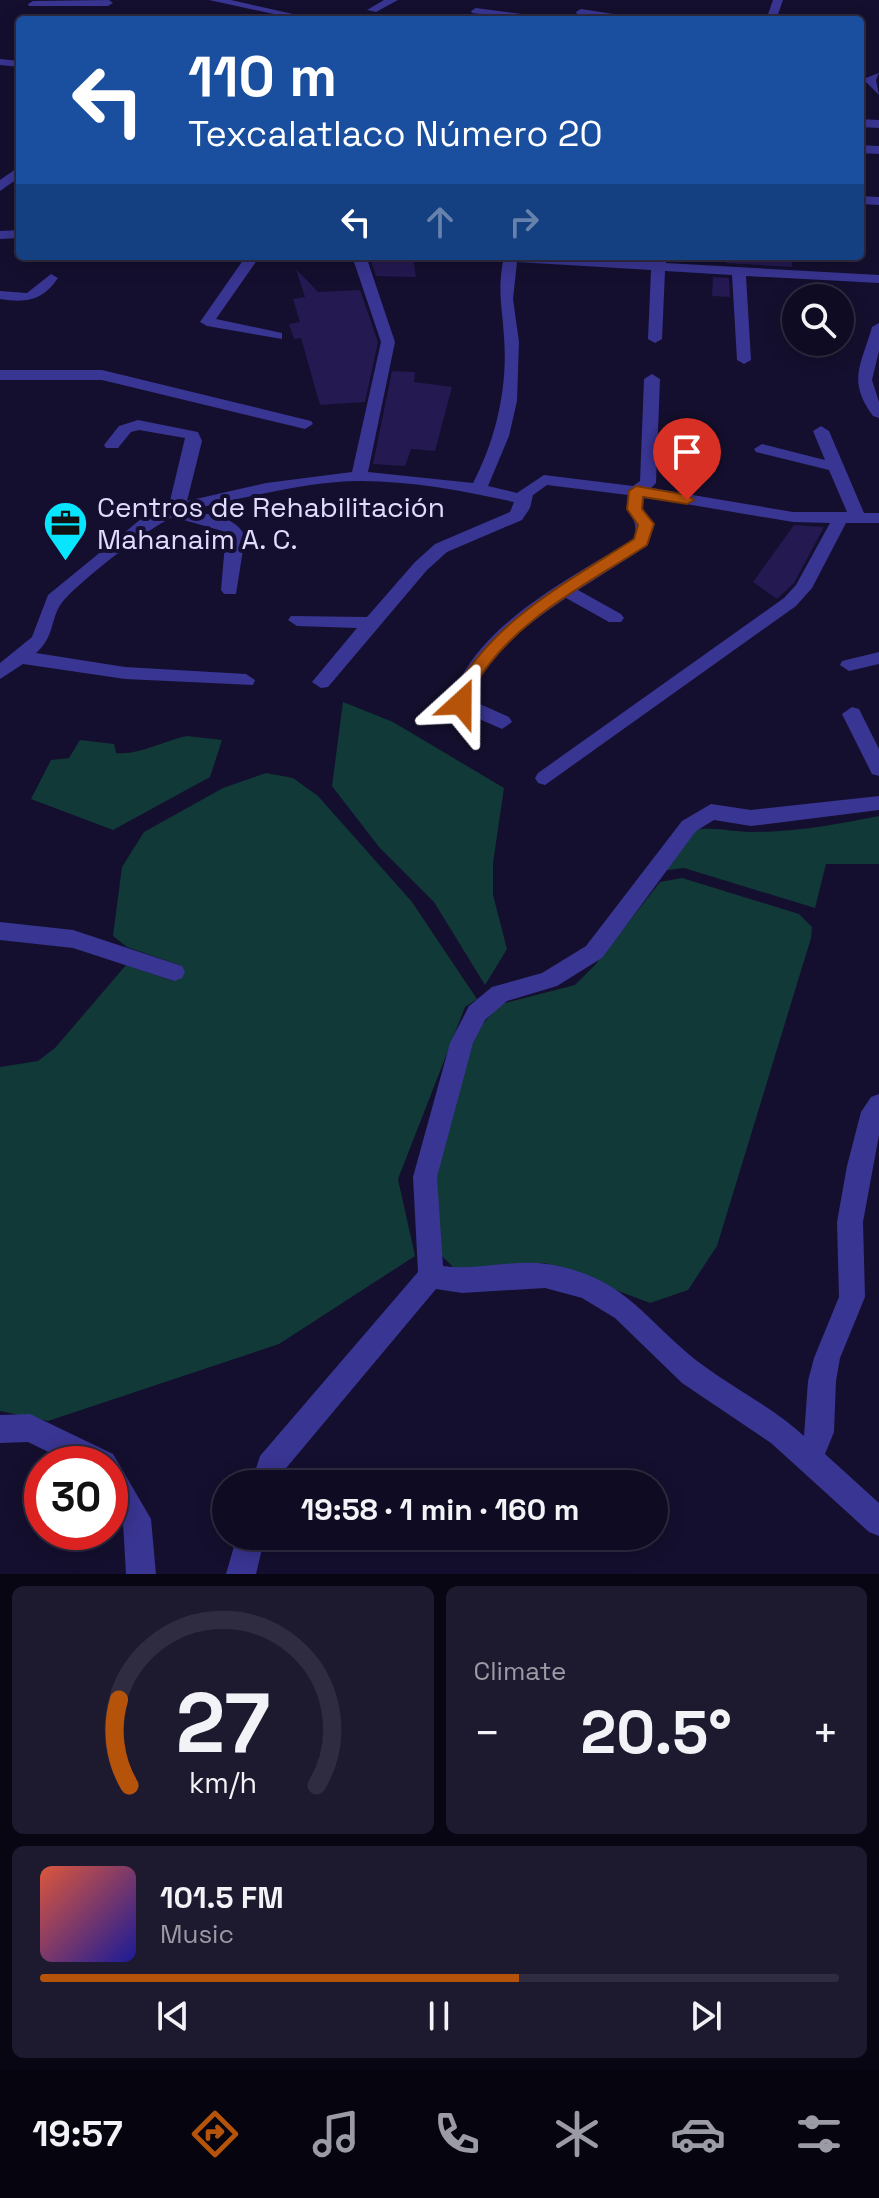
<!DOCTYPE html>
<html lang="en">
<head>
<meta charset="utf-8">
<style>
  body { margin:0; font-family:"Space Grotesk",sans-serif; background:#1d192f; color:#f1f3f6; height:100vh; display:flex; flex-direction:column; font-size:30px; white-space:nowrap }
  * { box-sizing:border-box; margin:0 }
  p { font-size:26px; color:#9b9ba5 }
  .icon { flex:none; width:44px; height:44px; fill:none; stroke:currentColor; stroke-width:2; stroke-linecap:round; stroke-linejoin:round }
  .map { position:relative; height:1574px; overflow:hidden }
  .side { display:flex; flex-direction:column; gap:12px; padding:12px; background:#080613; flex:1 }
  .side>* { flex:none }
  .hud { position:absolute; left:16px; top:16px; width:848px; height:244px; border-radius:8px; box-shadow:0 4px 20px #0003,0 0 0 2px #2f2b40; background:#1a4fa0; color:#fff; overflow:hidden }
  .controls { position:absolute; left:782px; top:284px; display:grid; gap:16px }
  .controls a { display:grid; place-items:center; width:72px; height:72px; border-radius:50%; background:#0f0b22; box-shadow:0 4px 20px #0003,0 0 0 2px #2f2b40; font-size:40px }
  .speed { position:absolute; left:24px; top:1446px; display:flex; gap:16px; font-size:40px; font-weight:700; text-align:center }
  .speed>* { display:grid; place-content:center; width:104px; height:104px; border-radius:50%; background:#0f0b22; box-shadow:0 4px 20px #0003,0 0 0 2px #2f2b40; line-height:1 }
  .speed .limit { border:12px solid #d22; background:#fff; color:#111 }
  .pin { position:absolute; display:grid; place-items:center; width:68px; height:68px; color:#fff; margin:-82px -34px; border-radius:50% 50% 50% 0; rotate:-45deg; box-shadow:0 0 8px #0007 }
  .pin .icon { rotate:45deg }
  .me { position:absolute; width:88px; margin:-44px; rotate:24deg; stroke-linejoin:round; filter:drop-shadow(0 0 6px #0008) }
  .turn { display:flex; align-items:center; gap:28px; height:168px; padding:0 40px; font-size:36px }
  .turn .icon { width:104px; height:104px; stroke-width:2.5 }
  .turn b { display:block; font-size:56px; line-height:68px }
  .lanes { display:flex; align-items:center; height:76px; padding:0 40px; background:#0003; justify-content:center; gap:40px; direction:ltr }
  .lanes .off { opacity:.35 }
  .big { font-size:60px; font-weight:700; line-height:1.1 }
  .side .tile { flex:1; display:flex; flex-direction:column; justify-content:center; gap:12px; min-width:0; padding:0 28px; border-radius:12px; background:#1d192f }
  .side .dial { align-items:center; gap:0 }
  .dial svg { height:208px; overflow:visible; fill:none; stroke:#2f2b40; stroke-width:7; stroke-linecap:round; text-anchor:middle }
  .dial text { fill:#f1f3f6; stroke:none }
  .song { display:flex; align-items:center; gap:24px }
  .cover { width:96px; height:96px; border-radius:12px; background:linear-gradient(135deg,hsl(10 70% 55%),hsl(240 70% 35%)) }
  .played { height:8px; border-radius:4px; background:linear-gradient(90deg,#b45309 60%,#2f2b40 60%) }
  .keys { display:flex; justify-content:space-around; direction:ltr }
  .heat { display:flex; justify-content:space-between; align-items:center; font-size:44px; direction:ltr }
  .side .tiles { flex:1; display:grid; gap:12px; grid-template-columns:1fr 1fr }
  .tile:last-child { grid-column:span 2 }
  .trip { position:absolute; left:212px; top:1470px; width:456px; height:80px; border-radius:40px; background:#0f0b22; box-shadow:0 4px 20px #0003,0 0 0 2px #2f2b40; font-weight:700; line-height:80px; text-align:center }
  .menu { display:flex; height:128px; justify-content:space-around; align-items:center; background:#06040e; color:#9b9ba5 }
  .menu .icon { width:56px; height:56px }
  .menu .active { color:#b45309 }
  .menu b { font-size:36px; color:#f1f3f6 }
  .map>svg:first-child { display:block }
  .green { fill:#113938 }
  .building { fill:#241951 }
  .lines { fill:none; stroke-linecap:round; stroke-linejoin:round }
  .minor { fill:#393592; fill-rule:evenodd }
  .route { fill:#b45309; stroke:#753606; stroke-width:2 }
  .labels { text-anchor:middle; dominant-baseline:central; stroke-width:8; stroke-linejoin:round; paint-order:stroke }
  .poi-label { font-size:28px; fill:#e0dcff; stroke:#140f2e; text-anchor:start }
</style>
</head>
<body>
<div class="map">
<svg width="879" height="1574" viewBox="0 0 879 1574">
  <rect width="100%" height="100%" fill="#140f2e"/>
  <g class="green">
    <path d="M343 702 393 722 504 788 493 863V895L507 949 485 985 434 902 379 847 332 786Z"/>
    <path d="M187 736 222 740 210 777 113 830 31 799 51 760 69 758 80 740 114 744 116 753C140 755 163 741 187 736Z"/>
    <path d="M266 773 293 778 318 796 412 902 477 999 465 1007 398 1179 415 1256 279 1344 48 1421 0 1411V1067L38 1061 55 1048 126 965 173 981 182 966 127 947 113 936 122 867 144 832 223 788Z"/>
    <path d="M879 816V864H826L815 908 684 868 661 871 692 830C714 826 732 832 754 832 796 832 839 824 879 816Z"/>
    <path d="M682 878 799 914 812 927 811 938 717 1246 688 1290 650 1303 545 1263 459 1273 442 1256 428 1190 476 1031 501 1004 575 985 595 965 660 882Z"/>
  </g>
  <g class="building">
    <path d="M726 256H792V267L726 263Z"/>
    <path d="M370 258 413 259 416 277 376 276Z"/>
    <path d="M296 269 318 292 360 290 378 342 365 402 320 405 301 338 294 339 289 324 300 322 293 299 305 297Z"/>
    <path d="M713 277 729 278 730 297 712 296Z"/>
    <path d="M392 371 415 372 414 382 452 387 435 451 411 449 405 466 373 464Z"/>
    <path d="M794 525 824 527 794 583 777 599 753 582Z"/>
  </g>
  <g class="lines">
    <g class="minor">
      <path d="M209 0H231L302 16 297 19Z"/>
      <path d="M384 0H398L376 12 367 10Z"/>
      <path d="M773 0H783L776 20H766Z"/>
      <path d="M33 1 109 0 113 3 108 6H29L28 4Z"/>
      <path d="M476 8 545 17 550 20H520L472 13 471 11Z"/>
      <path d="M581 9 633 17 638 20H612L577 14 576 12Z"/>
      <path d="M0 59 20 61V67L0 65Z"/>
      <path d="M879 73 876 80 879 95 863 79Z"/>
      <path d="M860 119 879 120V128L860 127Z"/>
      <path d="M860 145 879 146V154L860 153Z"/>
      <path d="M20 166V177L0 191V180Z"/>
      <path d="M860 196 879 197V205L860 204Z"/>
      <path d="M20 230V238L0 239V231Z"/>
      <path d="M246 256H260L216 319 282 333V339L207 326 200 322Z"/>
      <path d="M352 256H366L395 342 368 472 473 483C496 439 508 387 504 337 502 303 497 292 504 256L652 262V256H666V263L879 275V283L746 276 751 360 744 364 737 360 732 275 665 271 662 339 655 343 648 339 651 270 517 262 513 299 519 342 517 401 509 436 488 486 517 493 544 475 633 486 640 481 644 379 652 374 660 379 656 483 651 488 793 512H847L829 470 756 452 754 449 762 444 825 460 813 431 821 426 829 431 864 513H879V523H846L812 588 796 606 545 785 538 783 535 778 538 773 784 598 796 585 830 523 793 522 644 497 643 508 653 528 647 546 578 590 621 614 624 618 621 622H609L566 598C529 624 482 654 471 700L509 717 512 722 502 729 454 708 451 703C470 628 572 577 634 539 640 519 626 516 628 495L547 485 533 495 530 508 522 520 447 552 427 570 328 687 321 688 312 682 357 628 297 626 288 620 291 616 367 617 415 562 435 544 510 512 514 502C464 491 412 481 360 481 308 481 240 499 189 510 208 515 238 516 245 537L236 594H224L221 590 226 532 173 517C144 531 86 576 64 600 50 615 56 636 36 653L125 667 246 674 255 680 253 685 125 679 23 664 0 679V663L32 637 48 595 141 519 169 505 185 438 139 430 131 432 118 448H106L104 445 119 426 138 420 198 432 202 441 187 501 266 483 352 472 381 342Z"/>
      <path d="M51 274 58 278C42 301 27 303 0 299V291L27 293Z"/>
      <path d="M879 323V351L872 380 879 402V418L873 416C847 380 861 366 872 327Z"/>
      <path d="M0 370H102L311 421 313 424 305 429 102 380H0Z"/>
      <path d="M879 652V664L849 671 840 665 842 661Z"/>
      <path d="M852 707 859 709 879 749V776L872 774 842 714Z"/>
      <path d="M879 796V810L751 826 714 820 696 831 602 958 557 986 507 1001 485 1020 473 1043 437 1177 443 1266C478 1271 513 1259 547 1264 629 1277 645 1323 704 1366 736 1390 774 1408 804 1436L808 1381 814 1358 839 1297 837 1222 847 1166 861 1112 871 1097 879 1094V1135L863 1222 865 1297 840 1358 836 1381 834 1432 825 1454 879 1503V1536L869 1532 771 1443 682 1383 615 1318 582 1298 545 1288 462 1293 436 1289 282 1473 279 1484H251L260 1456 418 1272 413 1177 450 1043 469 1006 492 987 542 973 586 946 682 821 711 804 751 810Z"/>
      <path d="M0 922 73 930 182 966 185 972 182 978 174 981 73 948 0 940Z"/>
      <path d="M30 1414 113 1454 151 1519 156 1574H126L123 1523 110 1501V1464H73L28 1442 0 1443V1415Z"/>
      <path d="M237 1536H265L256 1574H226Z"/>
    </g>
  </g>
  <path class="route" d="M636 486 687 495 694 500 687 504 643 497 642 509 654 524 647 545C586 585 513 620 475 685 470 693 471 700 467 708H455L452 696C491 621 566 583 634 539L638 525 627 509 629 491Z"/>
  <defs>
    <symbol id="office-pin" viewBox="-11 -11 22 30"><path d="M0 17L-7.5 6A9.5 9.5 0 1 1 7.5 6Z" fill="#08e5ff" stroke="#140f2e"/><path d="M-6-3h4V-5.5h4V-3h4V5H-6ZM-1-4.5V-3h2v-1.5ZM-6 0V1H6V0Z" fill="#111"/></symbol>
  </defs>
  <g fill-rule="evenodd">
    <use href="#office-pin" x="40" y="498" width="51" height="69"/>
  </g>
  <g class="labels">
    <g class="poi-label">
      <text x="97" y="507">Centros de Rehabilitación<tspan x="97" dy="32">Mahanaim A. C.</tspan></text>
    </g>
  </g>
</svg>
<div class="controls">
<a><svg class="icon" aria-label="search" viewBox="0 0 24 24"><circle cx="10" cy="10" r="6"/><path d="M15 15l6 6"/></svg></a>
</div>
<div class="speed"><div class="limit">30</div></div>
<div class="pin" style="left:687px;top:500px;background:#d93025"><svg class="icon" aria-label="arrive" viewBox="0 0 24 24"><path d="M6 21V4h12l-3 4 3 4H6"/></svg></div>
<svg class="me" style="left:461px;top:703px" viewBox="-20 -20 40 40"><path d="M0-17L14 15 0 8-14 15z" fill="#b45309" stroke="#fff" stroke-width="4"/></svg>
<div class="trip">19:58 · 1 min · 160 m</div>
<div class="hud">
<div class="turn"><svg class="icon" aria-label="left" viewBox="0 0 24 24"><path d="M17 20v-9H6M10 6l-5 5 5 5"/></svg><div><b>110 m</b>Texcalatlaco Número 20</div></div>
<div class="lanes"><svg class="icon" aria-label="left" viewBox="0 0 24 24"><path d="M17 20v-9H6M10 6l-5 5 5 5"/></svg><svg class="icon off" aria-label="ahead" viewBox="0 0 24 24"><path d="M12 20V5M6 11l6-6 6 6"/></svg><svg class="icon off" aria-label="right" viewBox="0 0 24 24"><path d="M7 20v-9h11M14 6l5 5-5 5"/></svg></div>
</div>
</div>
<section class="side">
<div class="tiles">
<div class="tile dial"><svg viewBox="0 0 100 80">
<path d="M14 69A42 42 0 1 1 86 69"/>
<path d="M14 69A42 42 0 0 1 10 36" stroke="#b45309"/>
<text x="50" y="56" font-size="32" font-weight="700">27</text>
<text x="50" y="72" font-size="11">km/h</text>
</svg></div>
<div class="tile"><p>Climate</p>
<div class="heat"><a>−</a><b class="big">20.5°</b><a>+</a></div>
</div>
<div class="tile">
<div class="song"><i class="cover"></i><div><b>101.5 FM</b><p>Music</p></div></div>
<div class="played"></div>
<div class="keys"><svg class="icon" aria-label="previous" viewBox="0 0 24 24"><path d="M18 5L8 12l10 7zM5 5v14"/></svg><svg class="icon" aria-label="pause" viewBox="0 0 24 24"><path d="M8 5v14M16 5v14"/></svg><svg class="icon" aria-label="next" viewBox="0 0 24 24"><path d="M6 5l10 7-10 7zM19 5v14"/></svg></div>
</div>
</div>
</section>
<nav class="menu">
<b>19:57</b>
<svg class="icon active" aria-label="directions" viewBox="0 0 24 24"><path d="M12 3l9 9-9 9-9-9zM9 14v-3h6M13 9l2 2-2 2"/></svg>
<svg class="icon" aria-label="music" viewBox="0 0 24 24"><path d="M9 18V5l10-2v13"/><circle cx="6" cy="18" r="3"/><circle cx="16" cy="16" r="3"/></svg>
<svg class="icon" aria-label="phone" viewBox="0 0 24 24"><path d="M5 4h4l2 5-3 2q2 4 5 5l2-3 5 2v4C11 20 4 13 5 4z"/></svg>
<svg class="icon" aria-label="climate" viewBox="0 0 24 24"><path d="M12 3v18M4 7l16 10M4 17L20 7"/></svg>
<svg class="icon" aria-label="car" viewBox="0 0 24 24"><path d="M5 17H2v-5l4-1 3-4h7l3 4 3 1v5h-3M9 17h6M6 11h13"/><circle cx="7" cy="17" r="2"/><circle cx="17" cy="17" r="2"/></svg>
<svg class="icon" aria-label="filters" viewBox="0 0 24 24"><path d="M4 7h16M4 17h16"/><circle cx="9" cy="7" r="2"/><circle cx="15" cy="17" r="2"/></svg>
</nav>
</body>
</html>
